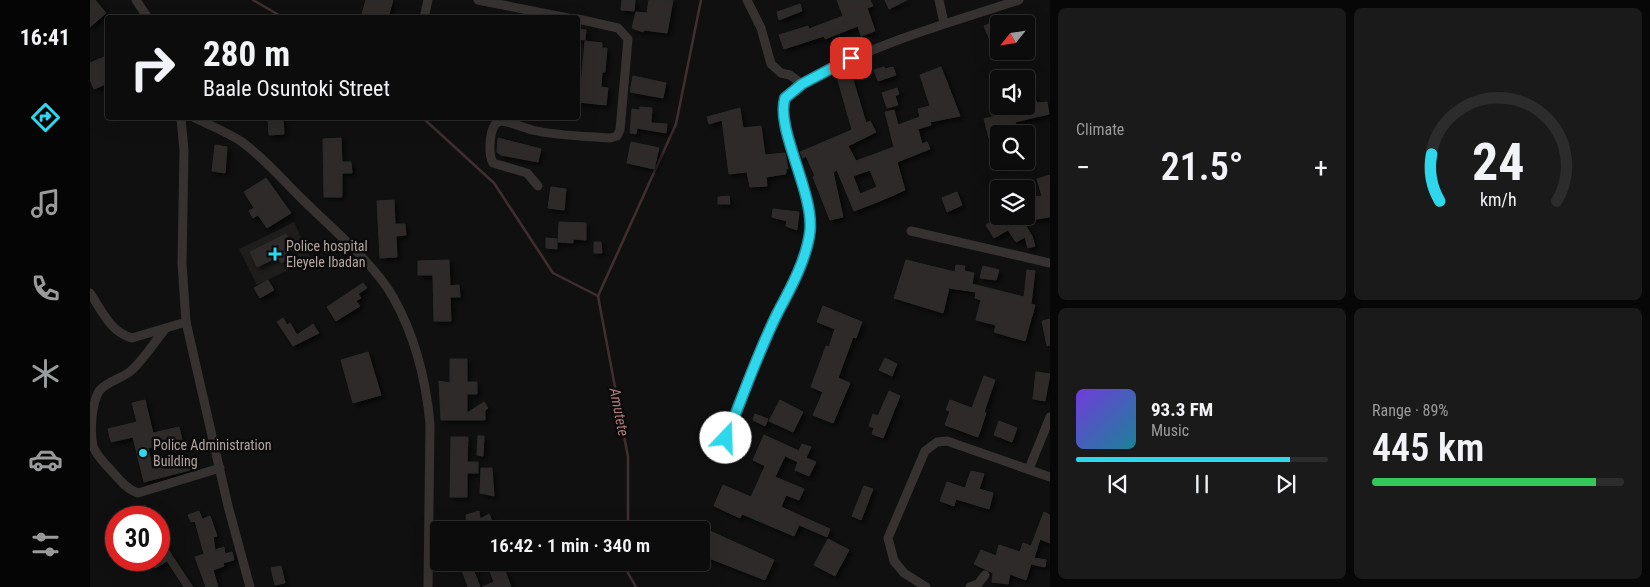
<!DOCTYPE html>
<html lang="en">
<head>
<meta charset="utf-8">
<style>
  body { margin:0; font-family:"Roboto Condensed",sans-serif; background:#1b1a1a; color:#f1f3f6; height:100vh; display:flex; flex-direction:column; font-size:19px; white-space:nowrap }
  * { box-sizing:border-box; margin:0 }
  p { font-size:16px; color:#9a9b9d }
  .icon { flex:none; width:28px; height:28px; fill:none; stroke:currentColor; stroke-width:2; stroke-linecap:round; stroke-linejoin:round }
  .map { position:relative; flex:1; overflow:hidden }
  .panel { display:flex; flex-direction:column; gap:8px; padding:8px; background:#070707; width:600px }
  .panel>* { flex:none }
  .guide { position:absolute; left:15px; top:15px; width:475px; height:105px; border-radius:5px; box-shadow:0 5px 20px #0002,0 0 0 1px #2d2c2d; background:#0d0c0c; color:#f1f3f6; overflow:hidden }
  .needle { width:32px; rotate:240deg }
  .tools { position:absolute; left:900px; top:15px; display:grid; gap:10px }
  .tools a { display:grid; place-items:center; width:45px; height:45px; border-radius:5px; background:#0d0c0c; box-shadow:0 5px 20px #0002,0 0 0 1px #2d2c2d; font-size:25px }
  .speed { position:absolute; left:15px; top:506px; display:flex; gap:10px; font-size:25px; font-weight:700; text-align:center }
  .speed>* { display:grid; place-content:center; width:65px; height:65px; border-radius:50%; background:#0d0c0c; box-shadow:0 5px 20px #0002,0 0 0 1px #2d2c2d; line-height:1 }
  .speed .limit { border:8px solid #d22; background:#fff; color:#111 }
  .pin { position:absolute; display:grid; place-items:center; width:42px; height:42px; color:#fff; margin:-21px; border-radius:10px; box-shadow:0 2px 8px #0006 }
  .me { position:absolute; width:55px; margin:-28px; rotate:21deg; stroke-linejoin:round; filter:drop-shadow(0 0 4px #0008) }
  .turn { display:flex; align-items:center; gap:18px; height:105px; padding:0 15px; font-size:22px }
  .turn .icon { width:65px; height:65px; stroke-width:2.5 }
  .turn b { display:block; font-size:35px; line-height:42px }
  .big { font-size:38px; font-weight:600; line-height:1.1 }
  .panel .tile { flex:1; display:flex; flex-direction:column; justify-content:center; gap:8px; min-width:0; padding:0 18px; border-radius:8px; background:#1b1a1a }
  .panel .dial { align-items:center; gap:0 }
  .dial svg { height:130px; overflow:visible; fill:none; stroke:#2d2c2d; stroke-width:7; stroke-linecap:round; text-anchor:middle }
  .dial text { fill:#f1f3f6; stroke:none }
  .song { display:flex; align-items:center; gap:15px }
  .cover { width:60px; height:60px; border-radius:8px; background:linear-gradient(135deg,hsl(260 70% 55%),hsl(190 70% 35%)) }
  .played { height:5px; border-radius:2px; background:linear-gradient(90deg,#2ed7eb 85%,#2d2c2d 85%) }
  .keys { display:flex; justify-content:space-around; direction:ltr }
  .heat { display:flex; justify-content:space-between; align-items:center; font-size:28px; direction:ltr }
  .charge { height:8px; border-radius:4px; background:linear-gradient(90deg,#34c759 89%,#2d2c2d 0) }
  .panel .tiles { flex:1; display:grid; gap:8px; grid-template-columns:repeat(2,1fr) }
  .trip { position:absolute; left:340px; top:521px; width:280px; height:50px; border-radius:5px; background:#0d0c0c; box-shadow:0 5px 20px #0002,0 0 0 1px #2d2c2d; font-weight:600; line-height:50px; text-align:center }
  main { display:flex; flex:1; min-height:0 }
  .tab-bar { display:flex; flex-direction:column; width:90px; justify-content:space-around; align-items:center; background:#050505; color:#9a9b9d }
  .tab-bar .icon { width:35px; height:35px }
  .tab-bar .current { color:#2ed7eb }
  .tab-bar b { font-size:22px; color:#f1f3f6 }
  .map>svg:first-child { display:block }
  .built { fill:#1e1d1c }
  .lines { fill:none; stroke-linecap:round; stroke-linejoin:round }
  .stream { stroke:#3f2f31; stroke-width:2.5 }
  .building { fill:#2d2c2b; stroke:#2d2b2a; fill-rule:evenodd; filter:url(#shadow) }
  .minor { stroke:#363231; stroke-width:9 }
  .route-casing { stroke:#1e8c99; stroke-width:12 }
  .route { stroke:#2ed7eb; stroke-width:9 }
  .poi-dot { fill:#2ed7eb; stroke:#0c0b0b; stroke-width:2 }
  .labels { text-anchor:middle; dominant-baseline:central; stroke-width:5; stroke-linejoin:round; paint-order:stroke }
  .poi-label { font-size:14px; fill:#b2a4a1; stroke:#0c0b0b; text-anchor:start }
  .water-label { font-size:15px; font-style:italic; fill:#ac787d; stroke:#0c0b0b }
</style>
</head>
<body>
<main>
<nav class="tab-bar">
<b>16:41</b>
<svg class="icon current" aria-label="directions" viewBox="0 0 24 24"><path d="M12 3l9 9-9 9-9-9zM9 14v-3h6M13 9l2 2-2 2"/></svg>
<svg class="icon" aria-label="music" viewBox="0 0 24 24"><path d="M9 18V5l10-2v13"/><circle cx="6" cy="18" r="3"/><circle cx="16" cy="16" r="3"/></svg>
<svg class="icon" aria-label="phone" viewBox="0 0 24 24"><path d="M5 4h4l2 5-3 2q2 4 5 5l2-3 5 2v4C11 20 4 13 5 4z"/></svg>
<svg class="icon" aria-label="climate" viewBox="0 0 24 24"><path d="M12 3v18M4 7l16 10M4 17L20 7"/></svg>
<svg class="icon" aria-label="car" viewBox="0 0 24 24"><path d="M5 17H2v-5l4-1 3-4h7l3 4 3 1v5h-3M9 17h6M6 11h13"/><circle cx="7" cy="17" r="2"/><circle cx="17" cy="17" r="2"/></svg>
<svg class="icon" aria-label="filters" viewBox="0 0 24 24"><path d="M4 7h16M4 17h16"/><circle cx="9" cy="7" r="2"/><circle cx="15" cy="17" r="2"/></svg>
</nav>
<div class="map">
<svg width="960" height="587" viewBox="0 0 960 587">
  <defs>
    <filter id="shadow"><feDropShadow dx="3" dy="3" stdDeviation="2.5" flood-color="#0009"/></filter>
  </defs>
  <rect width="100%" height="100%" fill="#111010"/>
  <path class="built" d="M204 222 221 259 167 285 149 249Z"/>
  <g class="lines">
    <g class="stream">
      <path d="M163 0 194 18"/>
      <path d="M333 118 404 183 463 273 508 296"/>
      <path d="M508 296 586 124 611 0"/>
      <path d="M508 296 538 457V530"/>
      <path d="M538 562V573L546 587"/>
    </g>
  </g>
  <g class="building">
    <path d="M0 0H5L16 13 0 27Z"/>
    <path d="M276 0H303L298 18H271Z"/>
    <path d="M532 0H545L544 11 531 10Z"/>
    <path d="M559 0H583L577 33 554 30 553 32 542 28 546 12 557 13Z"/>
    <path d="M747 0H780L783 6 777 8 785 31 771 36 768 26 735 39 734 36 694 49 689 35 718 26 719 29 753 16Z"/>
    <path d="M795 0H817L799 9Z"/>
    <path d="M710 4 712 11 689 20 687 12Z"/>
    <path d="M909 20V43L902 45 894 26Z"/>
    <path d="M488 29 496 30 495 40 488 39Z"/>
    <path d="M495 41 512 43V48H517L515 72H512L511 87 518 88 516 105 488 102V85H491Z"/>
    <path d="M14 57 18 65V83L4 89 0 79V63Z"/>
    <path d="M794 67 795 69 803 67 806 75 788 81 784 70Z"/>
    <path d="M851 67 870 116 840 122 841 125 828 129 832 144 837 142 840 149 807 162 815 190 790 201 764 211 747 170 743 172 753 217 740 220 723 177 725 176 716 156 713 158 710 152 762 130 747 77 761 73 776 123 780 121 786 132 758 146 766 161 804 147 795 112 804 110 808 125 830 117 828 109 840 106 830 75ZM780 170 787 187 770 194 763 176Z"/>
    <path d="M543 76 576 83 573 98 540 92Z"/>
    <path d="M807 88 809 94 805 96 808 105 797 108 792 93Z"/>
    <path d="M941 90 947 103 957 102 959 114 925 122 926 127 914 130 915 134H909V157L899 138 894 119 924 111 922 106H936V93Z"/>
    <path d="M550 107 562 108 561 123 577 124 576 133 547 128 546 134 540 133 542 109 550 110Z"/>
    <path d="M650 108 653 128 671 126 675 155 695 153 698 169H696V174L676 177 677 186 660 187 657 172 639 174 632 120 619 124 617 117Z"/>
    <path d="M178 118H193L194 134 179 135Z"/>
    <path d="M251 138 252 162H261L262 173H252V197H234L233 139Z"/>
    <path d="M408 138 451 149 448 162 411 155 407 152Z"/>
    <path d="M541 142 569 148 564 169 537 163Z"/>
    <path d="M125 145 137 147 135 173 122 171Z"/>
    <path d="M960 175V217L940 220 936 198 952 196 947 179Z"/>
    <path d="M176 178 201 213 177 228 168 215 163 218 159 211 164 208 154 192Z"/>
    <path d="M461 187 476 189 474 210 458 208Z"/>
    <path d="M867 192 872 205 857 212 852 198Z"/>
    <path d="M639 196 640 204H628V197Z"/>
    <path d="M304 200 305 224H315L316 235 306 236 307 257 290 258 287 201Z"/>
    <path d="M683 209 709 212 707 230 696 226 697 221 682 217Z"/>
    <path d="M911 216H930L942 236 945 246 938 248 935 237 926 242 918 230 904 238 896 225Z"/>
    <path d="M469 222 496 223V240L483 239V243L468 242Z"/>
    <path d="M196 234 204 249 194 254 197 260 191 263 188 257 167 267 160 252Z"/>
    <path d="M456 238 467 239V249L456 248Z"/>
    <path d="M504 242H511L512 253H504Z"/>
    <path d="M359 260 360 286 369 285 370 297H360L361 321H344L343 275H328V261Z"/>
    <path d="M816 260 865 272 866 265 875 266 874 271 884 273 882 284 934 297 937 270 945 271 941 304 945 305 935 341 904 332 906 325 886 320 891 300 885 298 886 292 859 288 853 313 804 298Z"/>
    <path d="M893 266 909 270 906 280 890 278Z"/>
    <path d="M178 280 184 290 170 298 164 288Z"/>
    <path d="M273 283 277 288 268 294 271 298 266 301 270 306 246 321 237 307Z"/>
    <path d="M733 306 772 322 766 338 763 337 748 378 760 383 743 423 723 415 733 392 721 387 736 346 739 347 745 329 727 322Z"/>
    <path d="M193 318 197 325 200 323 207 335 223 324 229 333 203 346 187 322Z"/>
    <path d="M960 319V345L957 346 952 321Z"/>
    <path d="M278 352 291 395 263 403 251 360Z"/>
    <path d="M795 358 807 364 802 376 789 370Z"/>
    <path d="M360 359H377V382H387V394H377V413L394 402 398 408 395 411V420H351L349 381 360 383Z"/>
    <path d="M946 372 960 374 955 401 943 399Z"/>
    <path d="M894 376 905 380 894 412 896 413 888 437 855 425 860 411 856 410 860 400 882 408Z"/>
    <path d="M799 391 810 396 793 438 782 434 784 428 779 426 783 414 788 416Z"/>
    <path d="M55 400 63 433 89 427 92 440 58 448 62 466 98 458 100 470 54 482 43 437 21 442 18 429 47 422 42 403Z"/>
    <path d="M690 400 713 412 703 432 679 421Z"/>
    <path d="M665 414 678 419 675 426 663 420Z"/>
    <path d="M909 421 927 428 922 442 904 435Z"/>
    <path d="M674 435 709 451 712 444 721 447 716 458 726 462 719 476 705 470 708 462 695 456 685 477 714 489 709 500 696 495 691 507 740 529 737 537 709 525 704 536 652 514 650 518 624 506 633 485 661 497 675 466 663 460Z"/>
    <path d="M388 436H394L393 456 387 455Z"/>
    <path d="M361 437H378L377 462H388V473H377V497H360Z"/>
    <path d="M391 468H402L404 496 390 493Z"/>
    <path d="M881 471 894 474 889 489 903 493 899 509 866 499 864 506 850 501 857 482 875 488Z"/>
    <path d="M774 486 783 489 771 520 762 516Z"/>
    <path d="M55 505 62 518H44L41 512Z"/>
    <path d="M109 511 112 519 120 516 127 536 123 537 125 550 134 547 135 554 142 552 144 560 133 563 134 566 123 570 128 587H116L105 557 114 554 105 521 101 522 98 515Z"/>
    <path d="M389 511 390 519 399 514 403 523 395 527 377 530 376 515Z"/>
    <path d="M954 512 960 515V543L950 539 944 558 956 560 955 567 941 564 936 580 920 574 918 584 902 582 903 573 884 564 891 550 906 556 909 545 930 552 933 543 941 546Z"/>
    <path d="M611 527 684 560 675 580 611 555Z"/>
    <path d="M69 533 83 557 103 587H94L77 561 65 568 60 560H69Z"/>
    <path d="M738 539 759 550 745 576 724 565Z"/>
    <path d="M369 562H412L421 587H392L404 582 397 563 383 569 390 587H378Z"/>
    <path d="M191 566 195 583 185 585 181 568Z"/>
  </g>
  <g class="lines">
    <g class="minor">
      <path d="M46 0 58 18"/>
      <path d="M388 0 478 18"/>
      <path d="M657 0 671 28 681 64 691 73 700 75 712 84"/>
      <path d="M849 0 854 23"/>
      <path d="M334 18 338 0"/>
      <path d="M91 118 94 151 92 263 96 322 138 506 160 587"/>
      <path d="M105 118C121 126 137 132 152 142 174 158 191 178 210 197 238 225 284 263 303 297 325 336 336 380 340 424L338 587"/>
      <path d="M448 186 437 173 403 163C398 154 399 127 408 122 415 119 434 128 442 130 467 136 494 136 520 138L527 136 530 130 538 39 528 28 488 19"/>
      <path d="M821 231 960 263"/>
      <path d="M0 293C12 311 21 333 42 338L96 322"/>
      <path d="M76 328C65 341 55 358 42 370 32 379 19 380 10 390 1 402 0 433 3 446 6 454 11 459 16 465 26 475 34 488 48 493L130 468"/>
      <path d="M636 438C653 396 668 352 688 312 701 288 717 258 720 231 724 192 685 127 695 98 707 85 721 79 736 72 798 39 863 22 929 0"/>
      <path d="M939 469 960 417"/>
      <path d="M836 587 814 573 804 561 798 538 835 451 847 442 857 441 960 477"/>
      <path d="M880 587 888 584 895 575"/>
    </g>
  </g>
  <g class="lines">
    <defs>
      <path id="route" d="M636 438C653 396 668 352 688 312 701 288 717 258 720 231 724 192 685 128 695 98L712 84 761 58"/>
    </defs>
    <use href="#route" class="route-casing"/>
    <use href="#route" class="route"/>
  </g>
  <g class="poi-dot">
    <path d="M182.5 246.5h5v5h5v5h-5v5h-5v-5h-5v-5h5z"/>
    <circle cx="53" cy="453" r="5"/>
  </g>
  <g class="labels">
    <g class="poi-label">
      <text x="196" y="246">Police hospital<tspan x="196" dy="16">Eleyele Ibadan</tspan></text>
      <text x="63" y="445">Police Administration<tspan x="63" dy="16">Building</tspan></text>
    </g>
    <g class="water-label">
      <text transform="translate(529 412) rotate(79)">Amutete</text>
    </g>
  </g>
</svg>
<div class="tools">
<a><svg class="needle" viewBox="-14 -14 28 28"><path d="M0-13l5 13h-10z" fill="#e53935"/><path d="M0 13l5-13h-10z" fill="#9a9b9d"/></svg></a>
<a><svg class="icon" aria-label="sound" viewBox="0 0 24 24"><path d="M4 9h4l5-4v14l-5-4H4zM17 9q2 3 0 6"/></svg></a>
<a><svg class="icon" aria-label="search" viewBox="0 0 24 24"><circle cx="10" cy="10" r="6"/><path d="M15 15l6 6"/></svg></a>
<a><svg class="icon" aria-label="layers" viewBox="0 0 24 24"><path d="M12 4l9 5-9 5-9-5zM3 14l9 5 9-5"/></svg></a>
</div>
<div class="speed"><div class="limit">30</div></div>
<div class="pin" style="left:761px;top:58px;background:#d93025"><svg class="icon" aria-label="arrive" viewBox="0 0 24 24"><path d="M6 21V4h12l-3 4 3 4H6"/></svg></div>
<svg class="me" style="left:636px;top:438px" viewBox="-20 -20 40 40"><circle r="19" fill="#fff"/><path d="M0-13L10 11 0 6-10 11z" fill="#2ed7eb"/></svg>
<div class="trip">16:42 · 1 min · 340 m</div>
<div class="guide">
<div class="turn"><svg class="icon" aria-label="right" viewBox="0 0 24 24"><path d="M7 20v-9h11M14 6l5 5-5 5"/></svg><div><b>280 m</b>Baale Osuntoki Street</div></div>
</div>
</div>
<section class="panel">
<div class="tiles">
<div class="tile"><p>Climate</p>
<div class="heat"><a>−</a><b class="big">21.5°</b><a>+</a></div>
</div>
<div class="tile dial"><svg viewBox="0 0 100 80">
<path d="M14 69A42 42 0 1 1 86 69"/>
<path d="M14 69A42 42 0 0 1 9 40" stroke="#2ed7eb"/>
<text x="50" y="56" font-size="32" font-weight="700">24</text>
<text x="50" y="72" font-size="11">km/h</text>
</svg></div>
<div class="tile">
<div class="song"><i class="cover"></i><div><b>93.3 FM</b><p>Music</p></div></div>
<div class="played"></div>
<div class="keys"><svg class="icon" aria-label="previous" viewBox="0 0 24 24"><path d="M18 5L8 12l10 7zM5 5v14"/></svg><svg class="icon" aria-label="pause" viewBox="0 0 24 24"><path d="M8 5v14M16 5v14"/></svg><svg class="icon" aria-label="next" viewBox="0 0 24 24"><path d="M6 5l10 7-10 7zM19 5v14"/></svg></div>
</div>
<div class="tile"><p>Range · 89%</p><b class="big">445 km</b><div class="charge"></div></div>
</div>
</section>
</main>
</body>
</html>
